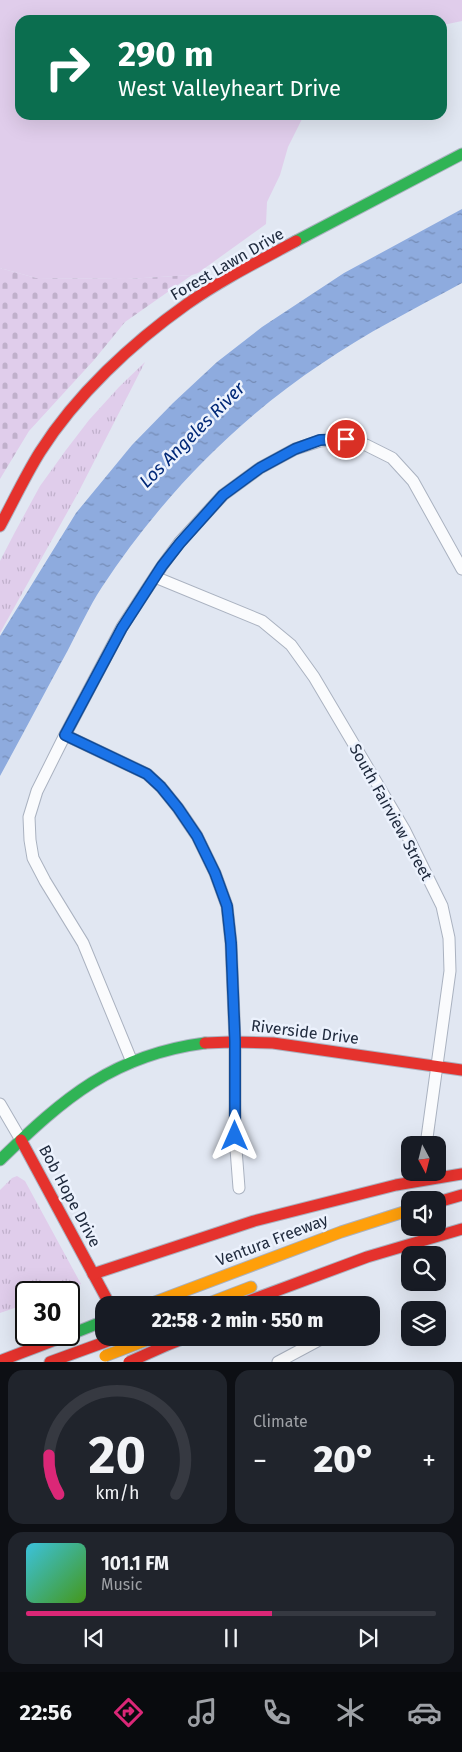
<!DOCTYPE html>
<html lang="en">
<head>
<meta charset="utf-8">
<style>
  body { margin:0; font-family:"Fira Sans",sans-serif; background:#20242c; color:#f1f3f6; height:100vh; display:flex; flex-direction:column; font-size:19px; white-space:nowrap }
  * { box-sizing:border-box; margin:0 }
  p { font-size:16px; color:#9ea1a6 }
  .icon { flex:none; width:28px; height:28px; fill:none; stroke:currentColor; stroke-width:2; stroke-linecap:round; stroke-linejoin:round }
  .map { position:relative; height:1362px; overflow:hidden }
  .panel { display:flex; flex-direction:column; gap:8px; padding:8px; background:#0d0f14; flex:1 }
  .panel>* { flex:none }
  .guide { position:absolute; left:15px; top:15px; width:432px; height:105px; border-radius:15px; box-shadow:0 5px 20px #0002; background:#0b6e4f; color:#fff; overflow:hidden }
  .needle { width:32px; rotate:173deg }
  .controls { position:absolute; left:401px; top:1136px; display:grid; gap:10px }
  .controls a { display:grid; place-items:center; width:45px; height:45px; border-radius:10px; background:#171b24; box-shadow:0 5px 20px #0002; font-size:25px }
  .speed { position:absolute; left:15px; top:1281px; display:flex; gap:10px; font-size:25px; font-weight:700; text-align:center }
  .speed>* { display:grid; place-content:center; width:65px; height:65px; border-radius:50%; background:#171b24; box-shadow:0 5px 20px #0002; line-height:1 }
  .speed .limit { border:2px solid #111; border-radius:8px; background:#fff; color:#111 }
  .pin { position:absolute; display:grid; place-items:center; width:42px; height:42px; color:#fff; margin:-21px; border:2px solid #fff; border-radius:50%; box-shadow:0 1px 5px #0007 }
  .me { position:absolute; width:55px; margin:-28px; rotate:0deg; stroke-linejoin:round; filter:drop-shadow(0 0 4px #0008) }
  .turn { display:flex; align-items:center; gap:18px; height:105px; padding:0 20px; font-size:22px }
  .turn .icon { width:65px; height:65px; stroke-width:2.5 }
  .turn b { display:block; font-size:35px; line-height:42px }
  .big { font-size:38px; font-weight:800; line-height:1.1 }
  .panel .widget { flex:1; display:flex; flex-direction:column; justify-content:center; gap:8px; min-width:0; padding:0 18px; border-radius:15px; background:#20242c }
  .panel .dial { align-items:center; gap:0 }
  .dial svg { height:130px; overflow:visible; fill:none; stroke:#363941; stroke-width:7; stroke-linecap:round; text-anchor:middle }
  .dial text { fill:#f1f3f6; stroke:none }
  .song { display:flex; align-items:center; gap:15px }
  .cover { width:60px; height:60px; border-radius:8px; background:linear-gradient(135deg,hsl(190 70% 55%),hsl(100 70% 35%)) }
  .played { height:5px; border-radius:2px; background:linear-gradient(90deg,#db2777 60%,#363941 60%) }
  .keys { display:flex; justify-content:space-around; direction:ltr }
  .heat { display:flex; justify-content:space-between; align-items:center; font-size:28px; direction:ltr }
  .panel .tiles { flex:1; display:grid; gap:8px; grid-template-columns:1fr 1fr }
  .widget:last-child { grid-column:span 2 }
  .trip { position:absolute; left:95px; top:1296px; width:285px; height:50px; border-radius:15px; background:#171b24; box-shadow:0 5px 20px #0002; font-weight:800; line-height:50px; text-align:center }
  .menu { display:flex; height:80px; justify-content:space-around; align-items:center; background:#090b0e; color:#9ea1a6 }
  .menu .icon { width:35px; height:35px }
  .menu .active { color:#db2777 }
  .menu b { font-size:22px; color:#f1f3f6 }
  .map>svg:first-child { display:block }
  .grass { fill:#e0cdeb }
  .cemetery { fill:url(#cemetery-stones) }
  .park { fill:url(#park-tufts) }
  .water { fill:url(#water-ripples) }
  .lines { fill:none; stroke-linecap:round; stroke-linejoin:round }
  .street-casing { stroke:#aab2c0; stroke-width:13 }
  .fast-casing { stroke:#aab2c0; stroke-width:13 }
  .slow-casing { stroke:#aab2c0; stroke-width:13 }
  .jam-casing { stroke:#aab2c0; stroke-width:13 }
  .street { stroke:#fafbfd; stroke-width:11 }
  .fast { stroke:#30b455; stroke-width:11 }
  .slow { stroke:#ff9f0a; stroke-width:11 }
  .jam { stroke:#e5322d; stroke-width:11 }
  .slow-bridge-casing { stroke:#aab2c0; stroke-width:13; stroke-linecap:butt }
  .jam-bridge-casing { stroke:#aab2c0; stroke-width:13; stroke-linecap:butt }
  .slow-bridge { stroke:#ff9f0a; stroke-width:11 }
  .jam-bridge { stroke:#e5322d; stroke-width:11 }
  .route-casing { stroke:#114b97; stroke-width:12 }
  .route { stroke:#1a73e8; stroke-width:9 }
  .labels { text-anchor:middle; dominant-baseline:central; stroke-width:5; stroke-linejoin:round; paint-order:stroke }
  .street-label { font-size:16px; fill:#202b3e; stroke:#ecf2fd }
  .water-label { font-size:18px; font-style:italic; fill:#002877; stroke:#ecf2fd }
</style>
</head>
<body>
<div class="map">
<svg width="462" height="1362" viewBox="0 0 462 1362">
  <defs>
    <pattern id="cemetery-stones" width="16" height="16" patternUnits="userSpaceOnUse" patternTransform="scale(1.25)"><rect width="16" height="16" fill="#e0cdeb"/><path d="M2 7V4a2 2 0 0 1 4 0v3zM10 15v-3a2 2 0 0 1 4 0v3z" fill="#c0b0cb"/></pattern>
    <pattern id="park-tufts" width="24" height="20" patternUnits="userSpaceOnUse" patternTransform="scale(1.25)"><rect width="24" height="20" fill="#e0cdeb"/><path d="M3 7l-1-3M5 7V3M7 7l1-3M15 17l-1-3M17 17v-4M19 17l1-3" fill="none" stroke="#c0b0cb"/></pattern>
    <pattern id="water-ripples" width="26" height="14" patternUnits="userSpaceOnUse" patternTransform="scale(1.25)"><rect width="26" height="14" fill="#8eabde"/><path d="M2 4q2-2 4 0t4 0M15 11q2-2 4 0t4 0" fill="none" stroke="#748bb5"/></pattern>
  </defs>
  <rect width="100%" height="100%" fill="#e1e7f2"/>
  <path class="grass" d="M0 0H462V21L443 25 442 20H20V115H304L288 147 280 175 267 202 266 224 198 273 192 275 127 279 36 278 0 268Z"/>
  <path class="cemetery" d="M0 268 36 278 127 279 192 275 125 322 94 360 29 431 0 479Z"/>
  <g class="park">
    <path d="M145 362 78 493 0 633V561L15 532 40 486 66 450 89 420 119 387Z"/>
    <path d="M17 1176 25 1181 81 1284 57 1292H26V1304L0 1313V1190L12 1178Z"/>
  </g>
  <path class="water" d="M462 209V283C414 309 366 333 321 364 235 421 159 500 102 587 89 607 79 629 68 650 45 692 23 734 0 776V636L76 513 132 445 173 403 217 362 262 327 344 273Z"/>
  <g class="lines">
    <defs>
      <g id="street">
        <path d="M155 577 262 621 291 645 314 677 404 829 442 906 449 938 450 971 426 1145"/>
        <path d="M65 735 147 774 161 787 178 808 197 836 215 873 227 906 231 943 235 1041V1136L239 1188"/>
        <path d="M132 1062 83 943 45 881 33 858 30 840 29 817 37 791 65 735 122 627 162 566 179 543 223 495 260 468 295 449 320 441 346 439 366 445 392 458 413 481 462 569"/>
        <path d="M0 1104 21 1140"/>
        <path d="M278 1362 323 1338"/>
      </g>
      <g id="fast">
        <path d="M296 241 462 154"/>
        <path d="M0 1160C64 1098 113 1055 205 1043"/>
        <path d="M69 1335 104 1321"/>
      </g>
      <g id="slow">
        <path d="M147 1305 341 1232 410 1210"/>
        <path d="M204 1305 251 1287"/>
      </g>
      <g id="jam">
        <path d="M0 526C13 502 25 476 40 452 76 395 132 343 187 304 221 280 259 261 296 241"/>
        <path d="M205 1043 231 1042 273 1043 462 1070"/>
        <path d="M21 1140 110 1305"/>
        <path d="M438 1202 462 1195"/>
        <path d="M93 1274 254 1221 396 1185 462 1174"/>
        <path d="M238 1305 367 1257 462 1229"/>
        <path d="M167 1345 185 1338"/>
        <path d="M0 1361 68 1335"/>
        <path d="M50 1362 116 1338"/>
      </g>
    </defs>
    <use href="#street" class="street-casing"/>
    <use href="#fast" class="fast-casing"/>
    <use href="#slow" class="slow-casing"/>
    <use href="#jam" class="jam-casing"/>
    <use href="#street" class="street"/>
    <use href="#fast" class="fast"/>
    <use href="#slow" class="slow"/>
    <use href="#jam" class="jam"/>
    <defs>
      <path id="slow-bridge" d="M105 1356 152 1338"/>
      <path id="jam-bridge" d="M129 1362 167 1345"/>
    </defs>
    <use href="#slow-bridge" class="slow-bridge-casing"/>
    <use href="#jam-bridge" class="jam-bridge-casing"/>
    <use href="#slow-bridge" class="slow-bridge"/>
    <use href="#jam-bridge" class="jam-bridge"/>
  </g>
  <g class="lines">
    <defs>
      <path id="route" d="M235 1136V1041L231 943 227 906 215 873 197 836 178 808 161 787 147 774 65 735 122 628 162 566 180 543 223 495 260 468 295 449 320 440 346 439"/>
    </defs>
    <use href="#route" class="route-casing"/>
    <use href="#route" class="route"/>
  </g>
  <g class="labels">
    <g class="street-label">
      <text transform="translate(227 264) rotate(-30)">Forest Lawn Drive</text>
      <text transform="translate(391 812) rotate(61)">South Fairview Street</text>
      <text transform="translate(305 1032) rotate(7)">Riverside Drive</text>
      <text transform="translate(70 1196) rotate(62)">Bob Hope Drive</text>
      <text transform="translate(272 1240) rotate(-21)">Ventura Freeway</text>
    </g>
    <g class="water-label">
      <text transform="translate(192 435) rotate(-45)">Los Angeles River</text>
    </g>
  </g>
</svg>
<div class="controls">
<a><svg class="needle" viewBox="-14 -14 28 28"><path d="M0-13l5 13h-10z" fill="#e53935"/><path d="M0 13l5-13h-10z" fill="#9ea1a6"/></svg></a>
<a><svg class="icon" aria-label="sound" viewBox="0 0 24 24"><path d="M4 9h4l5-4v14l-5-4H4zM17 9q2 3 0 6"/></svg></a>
<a><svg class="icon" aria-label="search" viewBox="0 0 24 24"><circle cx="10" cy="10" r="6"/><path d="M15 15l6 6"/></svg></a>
<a><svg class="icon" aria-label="layers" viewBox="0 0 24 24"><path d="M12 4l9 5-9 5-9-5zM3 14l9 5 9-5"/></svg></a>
</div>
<div class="speed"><div class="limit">30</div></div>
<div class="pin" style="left:346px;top:439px;background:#d93025"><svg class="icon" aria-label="arrive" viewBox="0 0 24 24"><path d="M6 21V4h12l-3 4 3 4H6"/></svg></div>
<svg class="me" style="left:235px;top:1136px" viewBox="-20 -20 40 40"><path d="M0-17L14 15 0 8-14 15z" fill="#1a73e8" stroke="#fff" stroke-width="4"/></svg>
<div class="trip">22:58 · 2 min · 550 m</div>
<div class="guide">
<div class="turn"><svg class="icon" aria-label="right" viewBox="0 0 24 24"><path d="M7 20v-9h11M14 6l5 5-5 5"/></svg><div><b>290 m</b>West Valleyheart Drive</div></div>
</div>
</div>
<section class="panel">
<div class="tiles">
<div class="widget dial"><svg viewBox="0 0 100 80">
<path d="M14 69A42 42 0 1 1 86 69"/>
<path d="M14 69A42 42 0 0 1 8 45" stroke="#db2777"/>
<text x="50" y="56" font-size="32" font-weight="700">20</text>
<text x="50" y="72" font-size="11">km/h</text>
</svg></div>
<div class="widget"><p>Climate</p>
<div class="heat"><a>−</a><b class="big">20°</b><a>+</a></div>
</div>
<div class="widget">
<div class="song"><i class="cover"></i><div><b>101.1 FM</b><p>Music</p></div></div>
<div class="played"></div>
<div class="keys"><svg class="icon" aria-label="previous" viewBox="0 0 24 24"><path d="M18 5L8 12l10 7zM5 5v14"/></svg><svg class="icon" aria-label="pause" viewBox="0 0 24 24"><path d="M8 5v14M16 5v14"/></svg><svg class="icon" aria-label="next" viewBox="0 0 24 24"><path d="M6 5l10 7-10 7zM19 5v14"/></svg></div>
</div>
</div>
</section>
<nav class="menu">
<b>22:56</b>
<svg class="icon active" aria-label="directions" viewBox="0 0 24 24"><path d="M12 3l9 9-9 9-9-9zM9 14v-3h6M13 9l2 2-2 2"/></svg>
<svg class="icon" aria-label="music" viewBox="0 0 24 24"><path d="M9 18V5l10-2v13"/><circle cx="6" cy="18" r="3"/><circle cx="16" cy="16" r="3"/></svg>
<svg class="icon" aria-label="phone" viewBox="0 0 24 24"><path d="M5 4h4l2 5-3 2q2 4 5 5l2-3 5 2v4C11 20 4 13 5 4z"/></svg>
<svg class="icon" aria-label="climate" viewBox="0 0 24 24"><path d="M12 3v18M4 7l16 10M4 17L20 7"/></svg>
<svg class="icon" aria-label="car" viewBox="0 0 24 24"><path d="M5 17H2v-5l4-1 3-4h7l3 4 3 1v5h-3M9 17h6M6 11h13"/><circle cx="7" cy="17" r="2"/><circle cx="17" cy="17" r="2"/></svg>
</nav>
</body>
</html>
